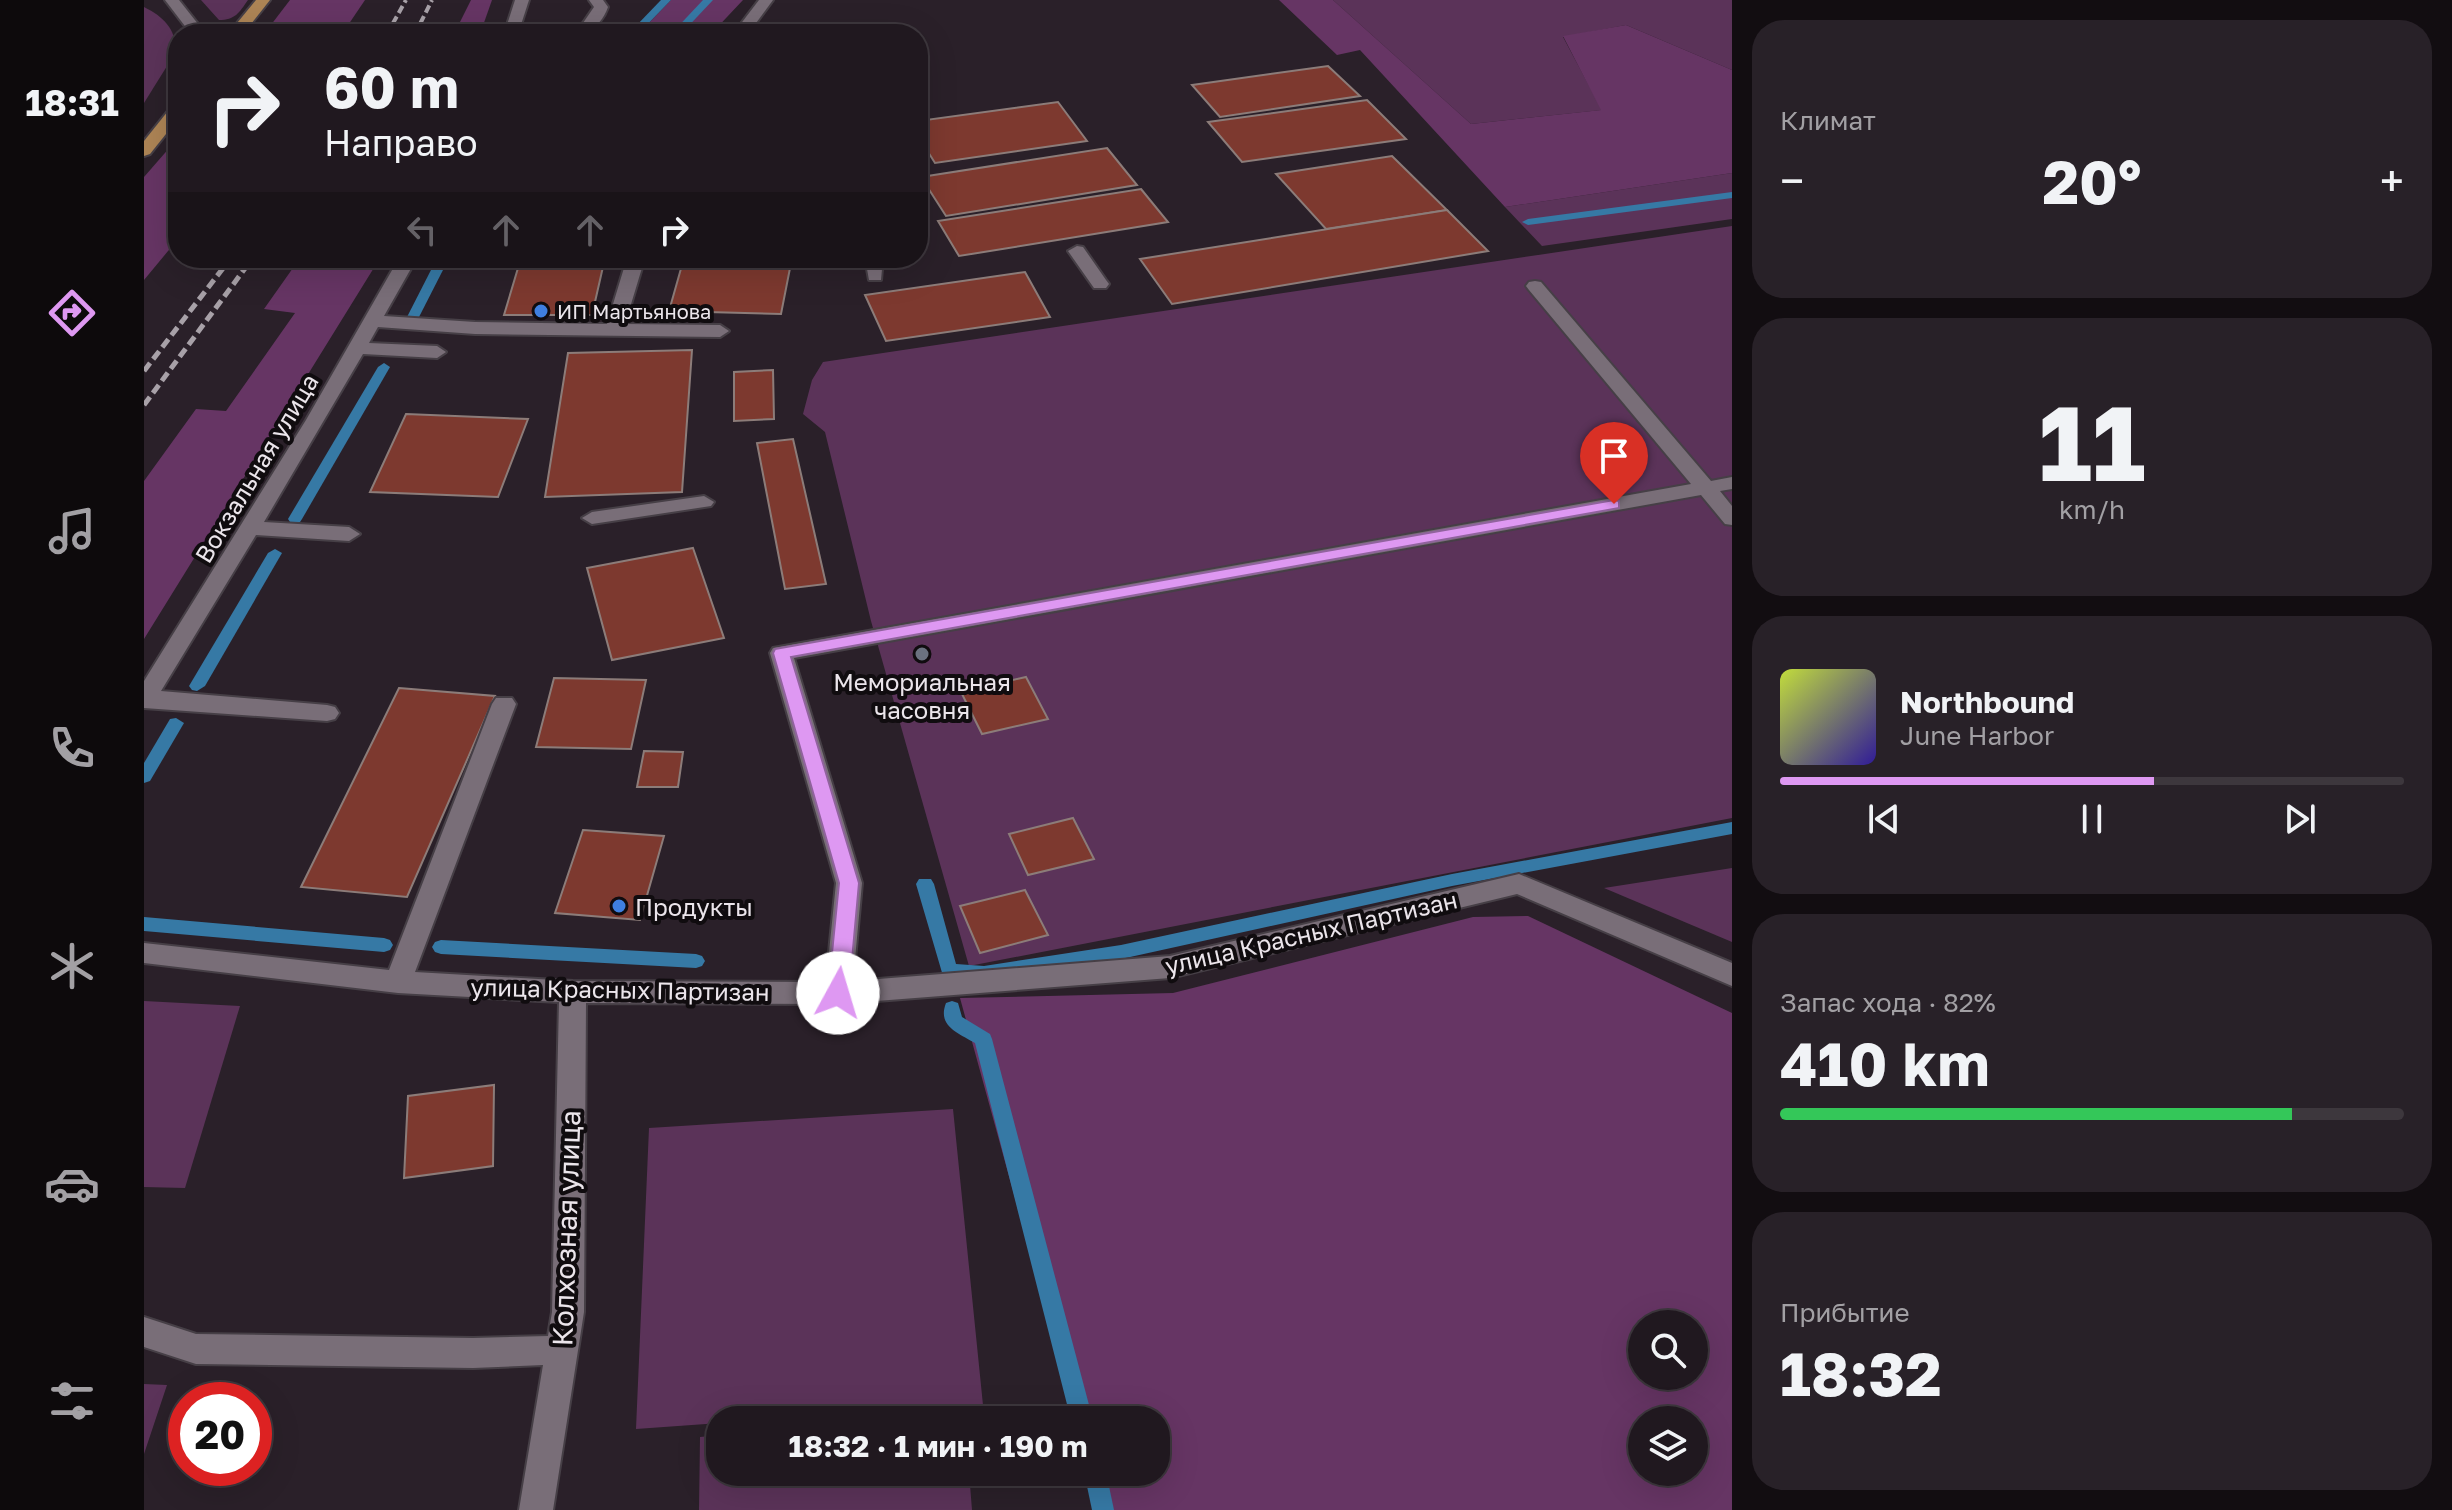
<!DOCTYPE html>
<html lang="ru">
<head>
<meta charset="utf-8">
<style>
  body { margin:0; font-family:"Golos Text",sans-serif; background:#282128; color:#f1f3f6; height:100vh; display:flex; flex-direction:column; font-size:30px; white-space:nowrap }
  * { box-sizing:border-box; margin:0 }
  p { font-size:26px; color:#a2a0a4 }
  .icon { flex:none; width:44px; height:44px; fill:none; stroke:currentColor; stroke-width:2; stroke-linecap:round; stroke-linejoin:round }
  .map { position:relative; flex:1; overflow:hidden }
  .panel { display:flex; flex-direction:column; gap:20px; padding:20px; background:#120d11; width:720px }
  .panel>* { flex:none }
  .hud { position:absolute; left:24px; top:24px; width:760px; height:244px; border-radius:32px; box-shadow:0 8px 32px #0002,0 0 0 2px #3d373d; background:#20181f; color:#f1f3f6; overflow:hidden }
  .tools { position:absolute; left:1484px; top:1310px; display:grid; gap:16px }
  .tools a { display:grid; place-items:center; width:80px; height:80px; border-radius:50%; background:#20181f; box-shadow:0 8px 32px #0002,0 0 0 2px #3d373d; font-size:40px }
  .speed { position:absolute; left:24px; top:1382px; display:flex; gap:16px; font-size:40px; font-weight:700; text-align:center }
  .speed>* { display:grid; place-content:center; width:104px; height:104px; border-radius:50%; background:#20181f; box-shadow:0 8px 32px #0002,0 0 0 2px #3d373d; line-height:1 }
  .speed .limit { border:12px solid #d22; background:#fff; color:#111 }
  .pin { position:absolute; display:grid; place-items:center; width:68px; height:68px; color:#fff; margin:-82px -34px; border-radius:50% 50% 50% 0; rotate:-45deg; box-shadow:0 0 8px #0007 }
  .pin .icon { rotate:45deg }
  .me { position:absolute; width:88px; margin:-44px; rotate:6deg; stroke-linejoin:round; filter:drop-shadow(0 0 6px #0008) }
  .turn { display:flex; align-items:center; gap:28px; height:168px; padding:0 24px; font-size:36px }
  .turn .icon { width:104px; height:104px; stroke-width:2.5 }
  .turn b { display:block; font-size:56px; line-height:68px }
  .lanes { display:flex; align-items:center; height:76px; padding:0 24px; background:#0003; justify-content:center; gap:40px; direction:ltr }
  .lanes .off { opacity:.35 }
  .big { font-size:60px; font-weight:700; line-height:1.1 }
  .panel .tile { flex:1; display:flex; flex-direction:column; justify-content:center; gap:12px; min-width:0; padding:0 28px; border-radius:32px; background:#282128 }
  .panel .dial { align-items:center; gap:0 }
  .dial b { font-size:104px; line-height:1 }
  .song { display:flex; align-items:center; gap:24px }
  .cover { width:96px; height:96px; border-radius:12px; background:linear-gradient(135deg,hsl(70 70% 55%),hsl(250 70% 35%)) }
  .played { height:8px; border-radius:4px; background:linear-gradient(90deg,#de98f2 60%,#3d373d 60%) }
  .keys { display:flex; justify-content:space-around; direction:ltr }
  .heat { display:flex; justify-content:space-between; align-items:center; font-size:44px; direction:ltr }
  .charge { height:12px; border-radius:6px; background:linear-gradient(90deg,#34c759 82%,#3d373d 0) }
  .trip { position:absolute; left:562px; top:1406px; width:464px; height:80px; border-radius:32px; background:#20181f; box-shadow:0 8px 32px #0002,0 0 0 2px #3d373d; font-weight:700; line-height:80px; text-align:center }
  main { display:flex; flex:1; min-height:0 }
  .tabs { display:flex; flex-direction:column; width:144px; justify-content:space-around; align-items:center; background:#0d0a0c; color:#a2a0a4 }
  .tabs .icon { width:56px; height:56px }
  .tabs .on { color:#de98f2 }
  .tabs b { font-size:36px; color:#f1f3f6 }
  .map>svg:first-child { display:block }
  .green { fill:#5b3359 }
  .forest { fill:#663564; fill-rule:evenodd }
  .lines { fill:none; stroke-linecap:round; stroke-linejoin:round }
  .stream { fill:#3679a5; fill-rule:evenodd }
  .building { fill:#7d392f; stroke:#8c7c79; stroke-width:2 }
  .minor-casing { stroke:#463f46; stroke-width:4 }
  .major-casing { stroke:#463f46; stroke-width:4 }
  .minor { fill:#796e78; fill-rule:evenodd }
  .major { fill:#ad8455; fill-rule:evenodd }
  .rail-far1 { stroke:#a8a1a8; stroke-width:4; stroke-dasharray:8 4; stroke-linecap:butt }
  .rail { stroke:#a8a1a8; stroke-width:5; stroke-dasharray:10 5; stroke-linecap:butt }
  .route { fill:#de98f2; stroke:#90639d; stroke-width:2 }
  .shop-dot { fill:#3f7fe0; stroke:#100c0f; stroke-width:3 }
  .worship-dot { fill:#6b7280; stroke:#100c0f; stroke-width:3 }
  .labels { text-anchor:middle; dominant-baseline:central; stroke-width:8; stroke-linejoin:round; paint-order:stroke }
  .far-poi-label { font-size:20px; fill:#ebe5eb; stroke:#100c0f; text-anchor:start }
  .street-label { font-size:24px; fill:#ebe5eb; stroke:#100c0f }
  .poi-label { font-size:24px; fill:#ebe5eb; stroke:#100c0f }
  .near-street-label { font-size:28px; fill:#ebe5eb; stroke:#100c0f }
</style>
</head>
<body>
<main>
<nav class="tabs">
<b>18:31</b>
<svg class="icon on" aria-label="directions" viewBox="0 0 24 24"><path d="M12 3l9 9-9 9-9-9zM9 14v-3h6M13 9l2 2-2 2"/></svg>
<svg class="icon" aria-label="music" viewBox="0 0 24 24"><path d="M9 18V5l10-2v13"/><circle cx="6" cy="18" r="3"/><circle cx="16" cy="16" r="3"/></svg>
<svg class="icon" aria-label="phone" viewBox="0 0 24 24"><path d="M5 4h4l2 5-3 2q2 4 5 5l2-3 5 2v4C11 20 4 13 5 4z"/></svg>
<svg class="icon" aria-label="climate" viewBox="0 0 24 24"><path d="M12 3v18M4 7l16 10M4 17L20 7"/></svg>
<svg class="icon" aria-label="car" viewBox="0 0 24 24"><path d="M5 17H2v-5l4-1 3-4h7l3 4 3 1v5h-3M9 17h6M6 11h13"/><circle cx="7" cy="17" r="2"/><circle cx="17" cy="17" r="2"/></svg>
<svg class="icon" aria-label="filters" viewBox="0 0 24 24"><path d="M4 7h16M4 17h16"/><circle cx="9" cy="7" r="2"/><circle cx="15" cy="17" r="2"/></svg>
</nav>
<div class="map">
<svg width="1588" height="1510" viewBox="0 0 1588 1510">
  <rect width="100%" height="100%" fill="#2a2029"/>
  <g class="green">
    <path d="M57 0H104C95 13 91 20 75 20Z"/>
    <path d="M1189 0H1588V70L1482 25 1419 37 1458 110 1327 124Z"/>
    <path d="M0 7C20 17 30 28 33 50L0 103Z"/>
    <path d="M1588 173V219L1398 246 1361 207Z"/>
    <path d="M1588 226V818L825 966 727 621 681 432 659 414 668 380 679 362Z"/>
    <path d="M1588 868V942L1460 888Z"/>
    <path d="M0 1001 96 1006 41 1188 0 1187Z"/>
    <path d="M809 1109 839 1405 621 1420H576V1423L492 1429 505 1128Z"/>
    <path d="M0 1384 23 1385 0 1454Z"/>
    <path d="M576 1435V1472H825L828 1510H555L556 1437Z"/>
  </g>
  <g class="forest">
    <path d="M146 0H221L198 34H120Z"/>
    <path d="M327 0H348L336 34H310Z"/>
    <path d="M527 0H599L567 34H484L502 26Z"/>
    <path d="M1135 0H1189L1327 124 1457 110 1419 36 1482 25 1588 70V173L1361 207 1216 50 1193 55Z"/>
    <path d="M34 138V239L0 280V177Z"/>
    <path d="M156 258H236L0 639V481L52 409 82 411 151 313 120 309Z"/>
    <path d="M1384 916 1588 1013V1510H957L946 1472H1012V1420H932L816 998 1029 993 1329 917ZM1550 1324V1376H1498V1324ZM1550 1420V1472H1498V1420Z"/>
  </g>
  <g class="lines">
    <g class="stream">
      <path d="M517 0H527L497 31H491V27Z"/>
      <path d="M559 0H569L537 34H527Z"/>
      <path d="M1588 192V198L1384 225 1378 222 1384 219Z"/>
      <path d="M293 266 299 270 275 317 269 321 265 320 263 317 287 270Z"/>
      <path d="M240 363 246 367 158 519 156 522H146L144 519 234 367Z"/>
      <path d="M131 549 138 553 61 686 53 691 48 690 45 686 124 553Z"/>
      <path d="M32 718 40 723 6 781 0 783V763L26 719Z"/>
      <path d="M1588 822V834L1308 886 977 959 840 980 799 976 772 884 775 879H787L790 884 812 964 840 966 977 945 1308 874Z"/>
      <path d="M0 917 240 938 246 940 249 945 246 950 240 952 0 931Z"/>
      <path d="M297 940 552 954 558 956 561 961 558 966 552 968 297 954 291 952 288 947 291 942Z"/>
      <path d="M808 1001 814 1003 818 1017 846 1034 848 1039 949 1420H927L831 1043C814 1033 793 1026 802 1003Z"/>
      <path d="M940 1472H962L970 1510H948Z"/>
    </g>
  </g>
  <g class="building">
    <path d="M1184 66 1216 96 1076 117 1048 85Z"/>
    <path d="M1223 100 1262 139 1098 162 1064 122Z"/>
    <path d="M914 102 943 141 791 163 774 136V121Z"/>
    <path d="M963 148 993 185 802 216 777 177Z"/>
    <path d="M1248 156 1303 210 1182 229 1132 174Z"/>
    <path d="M997 189 1024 222 815 256 794 221Z"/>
    <path d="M1303 210 1344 251 1028 304 996 259Z"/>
    <path d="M377 258H461L448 315H360Z"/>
    <path d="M540 258H648L637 314 525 311Z"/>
    <path d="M881 272 906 317 742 341 721 295Z"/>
    <path d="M548 350 538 492 401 497 424 353Z"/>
    <path d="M629 370 630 419 590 421V372Z"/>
    <path d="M262 414 384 419 354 497 226 492Z"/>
    <path d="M649 439 682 584 641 589 613 443Z"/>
    <path d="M549 548 580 638 468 660 443 568Z"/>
    <path d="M882 677 904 719 838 734 817 692Z"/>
    <path d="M410 678 502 680 487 749 392 747Z"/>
    <path d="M255 688 351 696 263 897 157 887Z"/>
    <path d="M500 751 539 752 534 787H493Z"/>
    <path d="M929 818 950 859 884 875 865 834Z"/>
    <path d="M439 830 520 836 496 920 411 913Z"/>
    <path d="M881 890 904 935 836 953 816 906Z"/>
    <path d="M350 1085 349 1166 260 1178 264 1096Z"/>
  </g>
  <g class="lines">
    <defs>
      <g id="minor">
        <path d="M21 0H35L62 34H47Z"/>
        <path d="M371 0H385L374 34H360Z"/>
        <path d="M445 0H459L464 7C455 32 438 34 414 34L439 23 450 7Z"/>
        <path d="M615 0H629L604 34H589Z"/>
        <path d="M933 246 939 247 962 280 965 284 962 288H950L924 251Z"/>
        <path d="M255 258H273L240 316 331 322 463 324 483 258H501L481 324 576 325 585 331 576 337 331 334 234 327 225 343 293 346 302 352 293 358 219 354 120 522 205 527 216 534 205 541 112 535 17 691 183 705 191 707 195 713 191 719 183 721 0 708V681L162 420Z"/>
        <path d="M721 258H739L737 280H725Z"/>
        <path d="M1391 281 1397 282 1567 481 1588 477V489L1576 491 1588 506V525L1581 524 1557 495 650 658 718 883 709 981 1026 956 1375 874 1588 963V986L1373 894 1026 978 694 1004 442 1003 440 1312 409 1510H375L399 1365 329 1368 52 1364 0 1347V1317L52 1334 329 1338 404 1336 408 1312 415 1002 254 993 0 963V943L245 970 348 704 352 698H368L372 704 271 972 429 981 682 982 692 883 626 653 629 648 1547 484 1385 290 1382 286 1385 282Z"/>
        <path d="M560 496 570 502 567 506 448 524 438 518 448 512Z"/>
      </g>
      <g id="major">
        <path d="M112 0H126L99 34H84Z"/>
        <path d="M34 104V119L6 154 0 156V141L28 106Z"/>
      </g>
    </defs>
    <use href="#minor" class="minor-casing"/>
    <use href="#major" class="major-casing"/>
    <use href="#minor" class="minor"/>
    <use href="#major" class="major"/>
    <g class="rail-far1">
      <path d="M243 34 262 0"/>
      <path d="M271 34 288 0"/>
      <path d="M81 265 87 258"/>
      <path d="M104 265 109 258"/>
    </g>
    <g class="rail">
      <path d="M0 371 83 263"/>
      <path d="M0 405 105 263"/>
    </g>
  </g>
  <path class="route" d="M1470 500 1475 501V508L647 657 715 883 705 993 702 999 694 1001 687 999 684 993 695 883 629 653 631 649Z"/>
  <g class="shop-dot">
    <circle cx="397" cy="311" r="8"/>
    <circle cx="475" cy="906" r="8"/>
  </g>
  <circle class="worship-dot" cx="778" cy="654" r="8"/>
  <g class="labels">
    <g class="far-poi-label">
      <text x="413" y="311">ИП Мартьянова</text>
    </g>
    <g class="street-label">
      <text transform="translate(112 468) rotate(-59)">Вокзальная улица</text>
      <text transform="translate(1167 932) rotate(-13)">улица Красных Партизан</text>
      <text transform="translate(476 989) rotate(1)">улица Красных Партизан</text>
    </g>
    <g class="poi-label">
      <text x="778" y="681">Мемориальная<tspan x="778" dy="28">часовня</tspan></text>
      <text x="491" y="906" text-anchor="start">Продукты</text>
    </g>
    <g class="near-street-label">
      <text transform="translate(422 1228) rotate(-88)">Колхозная улица</text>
    </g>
  </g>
</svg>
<div class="tools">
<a><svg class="icon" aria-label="search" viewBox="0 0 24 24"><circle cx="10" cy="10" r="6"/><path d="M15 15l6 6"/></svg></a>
<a><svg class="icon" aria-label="layers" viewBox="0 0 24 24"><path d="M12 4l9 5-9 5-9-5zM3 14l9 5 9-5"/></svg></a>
</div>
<div class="speed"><div class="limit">20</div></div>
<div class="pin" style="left:1470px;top:504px;background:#d93025"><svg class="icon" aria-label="arrive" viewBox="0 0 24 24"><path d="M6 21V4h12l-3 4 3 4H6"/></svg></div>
<svg class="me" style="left:694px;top:993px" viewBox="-20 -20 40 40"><circle r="19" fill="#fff"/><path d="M0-13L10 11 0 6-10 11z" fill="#de98f2"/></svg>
<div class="trip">18:32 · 1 мин · 190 m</div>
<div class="hud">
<div class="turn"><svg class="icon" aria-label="right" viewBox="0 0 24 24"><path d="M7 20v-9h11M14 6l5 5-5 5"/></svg><div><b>60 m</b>Направо</div></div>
<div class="lanes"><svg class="icon off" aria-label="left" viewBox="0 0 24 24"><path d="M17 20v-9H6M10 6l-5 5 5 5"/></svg><svg class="icon off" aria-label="ahead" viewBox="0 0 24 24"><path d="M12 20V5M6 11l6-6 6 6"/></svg><svg class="icon off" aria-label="ahead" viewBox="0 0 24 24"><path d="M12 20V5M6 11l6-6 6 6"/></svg><svg class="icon" aria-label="right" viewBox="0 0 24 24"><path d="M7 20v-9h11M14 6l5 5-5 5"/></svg></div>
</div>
</div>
<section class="panel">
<div class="tile"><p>Климат</p>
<div class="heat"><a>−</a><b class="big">20°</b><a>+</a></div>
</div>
<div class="tile dial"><b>11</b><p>km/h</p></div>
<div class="tile">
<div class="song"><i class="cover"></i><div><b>Northbound</b><p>June Harbor</p></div></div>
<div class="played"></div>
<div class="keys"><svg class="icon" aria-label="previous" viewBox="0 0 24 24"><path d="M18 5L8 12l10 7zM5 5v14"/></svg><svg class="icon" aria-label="pause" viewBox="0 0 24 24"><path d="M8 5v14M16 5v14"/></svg><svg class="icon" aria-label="next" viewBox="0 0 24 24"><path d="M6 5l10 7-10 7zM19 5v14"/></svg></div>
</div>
<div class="tile"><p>Запас хода · 82%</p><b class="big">410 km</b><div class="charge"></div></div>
<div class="tile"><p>Прибытие</p><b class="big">18:32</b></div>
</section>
</main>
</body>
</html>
